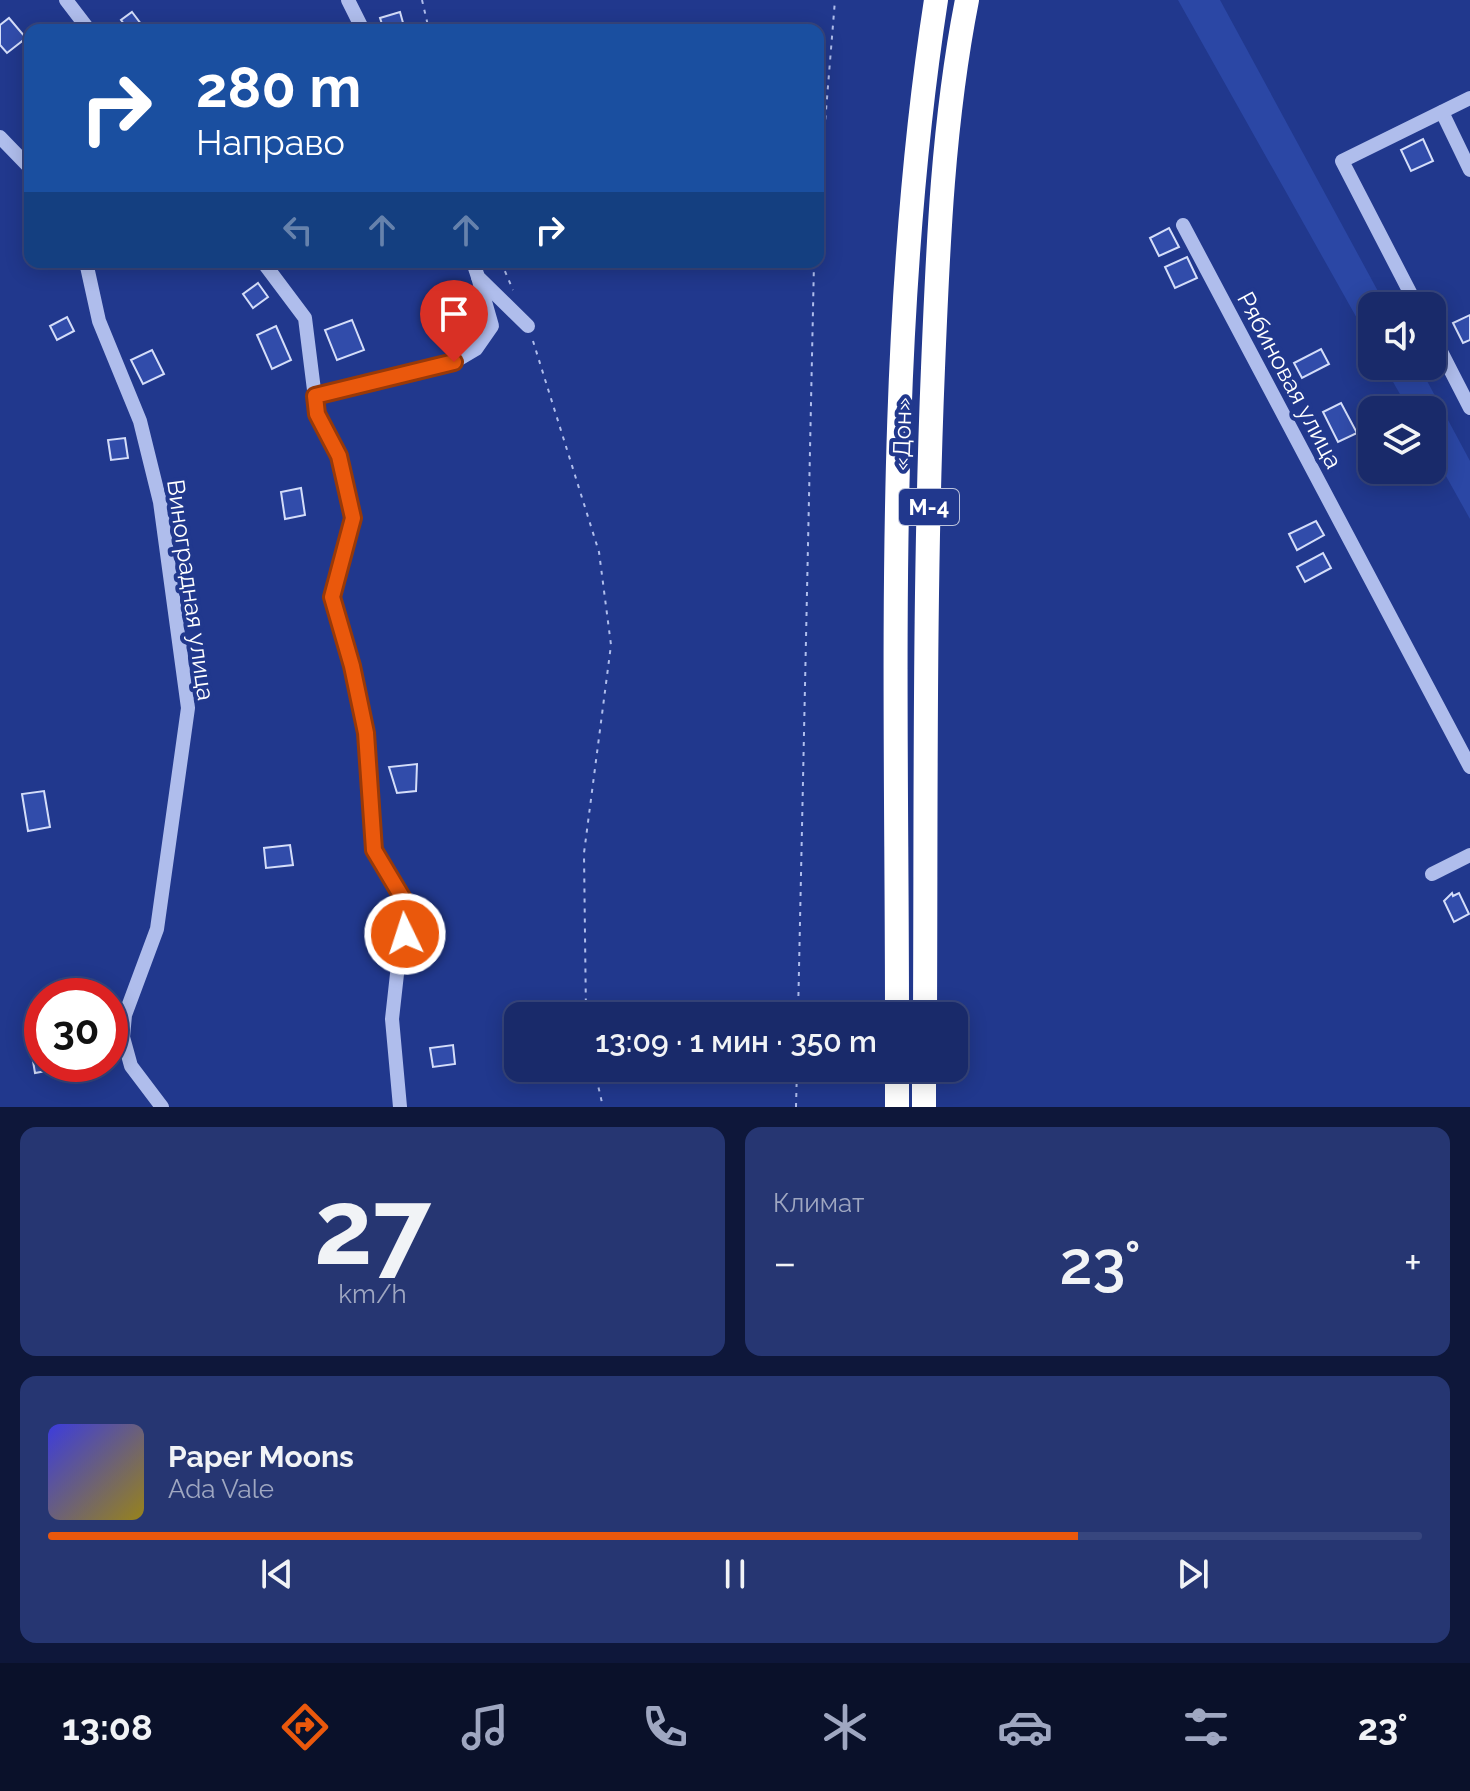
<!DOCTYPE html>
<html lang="ru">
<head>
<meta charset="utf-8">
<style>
  body { margin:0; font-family:Raleway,sans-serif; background:#263672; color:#f1f3f6; height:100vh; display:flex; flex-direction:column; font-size:30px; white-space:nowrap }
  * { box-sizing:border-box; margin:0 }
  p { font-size:26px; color:#9fa7c1 }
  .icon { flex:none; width:44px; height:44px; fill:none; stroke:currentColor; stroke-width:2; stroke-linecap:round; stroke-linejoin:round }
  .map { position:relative; height:1107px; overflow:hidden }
  .side { display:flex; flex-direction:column; gap:20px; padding:20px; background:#0e173a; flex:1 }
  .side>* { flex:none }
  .top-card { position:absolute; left:24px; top:24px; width:800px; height:244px; border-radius:16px; box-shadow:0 4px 20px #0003,0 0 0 2px #37467e; background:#1a4fa0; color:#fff; overflow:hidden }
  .controls { position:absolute; left:1358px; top:292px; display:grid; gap:16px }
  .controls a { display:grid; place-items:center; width:88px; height:88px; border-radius:16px; background:#192a6a; box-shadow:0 4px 20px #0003,0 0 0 2px #37467e; font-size:40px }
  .speed { position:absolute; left:24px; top:978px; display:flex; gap:16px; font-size:40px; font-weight:700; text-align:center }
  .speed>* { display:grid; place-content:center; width:104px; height:104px; border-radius:50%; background:#192a6a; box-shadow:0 4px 20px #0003,0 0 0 2px #37467e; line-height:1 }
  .speed .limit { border:12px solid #d22; background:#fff; color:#111 }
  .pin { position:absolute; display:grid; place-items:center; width:68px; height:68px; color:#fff; margin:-82px -34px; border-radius:50% 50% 50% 0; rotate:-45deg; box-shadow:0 0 8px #0007 }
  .pin .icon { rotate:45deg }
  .me { position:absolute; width:88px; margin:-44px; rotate:356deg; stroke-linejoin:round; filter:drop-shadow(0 0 6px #0008) }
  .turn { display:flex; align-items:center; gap:28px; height:168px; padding:0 40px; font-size:36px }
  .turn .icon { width:104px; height:104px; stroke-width:2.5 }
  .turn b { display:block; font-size:56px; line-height:68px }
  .lanes { display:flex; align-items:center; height:76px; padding:0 40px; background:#0003; justify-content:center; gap:40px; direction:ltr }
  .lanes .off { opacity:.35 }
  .big { font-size:60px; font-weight:600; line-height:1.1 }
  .side .card { flex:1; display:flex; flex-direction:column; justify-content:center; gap:12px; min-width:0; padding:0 28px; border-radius:16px; background:#263672 }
  .side .dial { align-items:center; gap:0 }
  .dial b { font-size:104px; line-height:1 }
  .song { display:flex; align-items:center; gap:24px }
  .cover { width:96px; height:96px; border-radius:12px; background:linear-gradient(135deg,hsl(240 70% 55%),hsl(50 70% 35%)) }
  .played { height:8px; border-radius:4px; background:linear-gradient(90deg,#ea580c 75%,#37467e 75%) }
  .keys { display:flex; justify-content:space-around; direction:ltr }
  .heat { display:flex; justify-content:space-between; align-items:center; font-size:44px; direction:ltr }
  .side .tiles { flex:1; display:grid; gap:20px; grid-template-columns:1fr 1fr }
  .card:last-child { grid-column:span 2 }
  .trip { position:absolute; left:504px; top:1002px; width:464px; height:80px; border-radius:16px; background:#192a6a; box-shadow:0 4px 20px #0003,0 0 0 2px #37467e; font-weight:600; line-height:80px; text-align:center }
  .tabs { display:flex; height:128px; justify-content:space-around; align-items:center; background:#0a112a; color:#9fa7c1 }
  .tabs .icon { width:56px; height:56px }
  .tabs .active { color:#ea580c }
  .tabs b { font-size:36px; color:#f1f3f6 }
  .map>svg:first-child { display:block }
  .green { fill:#2b47a5 }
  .building { fill:#314caa; stroke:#d4ddf9; stroke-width:2 }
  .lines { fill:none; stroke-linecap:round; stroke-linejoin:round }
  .path { stroke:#afbdec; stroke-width:2; stroke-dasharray:4 6; stroke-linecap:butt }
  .minor { stroke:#afbdec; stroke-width:14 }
  .highway { stroke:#fff; stroke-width:24 }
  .route-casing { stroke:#983908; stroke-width:20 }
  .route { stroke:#ea580c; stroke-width:14 }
  .labels { text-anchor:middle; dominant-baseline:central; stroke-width:8; stroke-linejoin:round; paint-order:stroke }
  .shield { fill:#21388d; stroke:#bcc3dd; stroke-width:2 }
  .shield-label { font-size:22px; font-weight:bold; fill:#fff }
  .street-label { font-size:24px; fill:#fff; stroke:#21388d }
</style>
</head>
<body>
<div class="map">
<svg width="1470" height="1107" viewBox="0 0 1470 1107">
  <rect width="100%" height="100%" fill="#21388d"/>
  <g class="green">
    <path d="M1178 0H1220L1386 306H1372V345Z"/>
    <path d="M1384 366H1419L1470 461V519L1432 451V410H1409Z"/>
  </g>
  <g class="building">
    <path d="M132 12 141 24 129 30 121 20Z"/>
    <path d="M400 12 405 30H384L380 18Z"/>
    <path d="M9 18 26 38 7 53 0 45V25Z"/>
    <path d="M1423 139 1433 161 1411 171 1401 150Z"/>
    <path d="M1169 228 1179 247 1159 256 1150 238Z"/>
    <path d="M1187 257 1197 278 1175 288 1165 267Z"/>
    <path d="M258 283 268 297 253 308 243 294Z"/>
    <path d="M1470 315V340L1463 343 1453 323Z"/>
    <path d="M67 317 74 331 57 340 50 326Z"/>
    <path d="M352 320 364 350 337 360 325 330Z"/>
    <path d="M276 326 291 360 272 369 257 335Z"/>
    <path d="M1321 349 1329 364 1302 378 1294 363Z"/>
    <path d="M152 350 164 374 143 384 131 360Z"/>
    <path d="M1341 403 1357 433 1338 442 1323 412Z"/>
    <path d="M125 438 128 458 111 460 108 440Z"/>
    <path d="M301 488 305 515 285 519 281 492Z"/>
    <path d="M1316 521 1324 535 1297 550 1289 534Z"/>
    <path d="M1323 553 1331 568 1305 582 1297 567Z"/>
    <path d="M417 764 416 791 397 793 389 767Z"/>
    <path d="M44 791 50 827 28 831 22 794Z"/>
    <path d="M290 845 293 865 266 868 264 848Z"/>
    <path d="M1452 893 1453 896 1459 893 1469 914 1454 922 1444 901Z"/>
    <path d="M453 1045 455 1064 433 1067 430 1048Z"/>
    <path d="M42 1054V1064H56L57 1069 35 1073 32 1055Z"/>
  </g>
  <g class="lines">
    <g class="path">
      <path d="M422 0 429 30"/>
      <path d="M818 209 835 0"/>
      <path d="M501 262 513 290"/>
      <path d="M533 341 599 552 611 645 584 853 586 1016"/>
      <path d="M798 1016 814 262"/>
      <path d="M594 1068 603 1107"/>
      <path d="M796 1107 797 1068"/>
    </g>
    <g class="minor">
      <path d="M66 0 89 30"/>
      <path d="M348 0 363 30"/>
      <path d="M1442 112 1470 170"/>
      <path d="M0 137 30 168"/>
      <path d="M1183 225 1470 767"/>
      <path d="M86 262 99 321 140 421 160 502 188 708 157 929 125 1015 123 1037 131 1066 162 1107"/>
      <path d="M263 262 305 318 317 414 339 456 353 518 332 597 352 666 366 733 374 850 411 912 399 956 392 1019 400 1107"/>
      <path d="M473 262 478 277 528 326"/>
      <path d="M1417 306 1342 161 1470 98"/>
      <path d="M1432 334 1470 408"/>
      <path d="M315 396 454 362 476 349 492 326 478 277"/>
      <path d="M1432 874 1470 855"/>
    </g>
    <g class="highway">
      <path d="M897 1016C897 677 884 336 936 0"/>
      <path d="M925 1016C926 800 924 583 933 368 938 244 943 122 967 0"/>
      <path d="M897 1068V1107"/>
      <path d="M924 1107V1068"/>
    </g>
  </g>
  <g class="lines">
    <defs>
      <path id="route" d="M405 934 411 912 374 850 366 733 352 666 332 597 353 518 339 456 317 414 315 396 454 362"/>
    </defs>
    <use href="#route" class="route-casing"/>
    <use href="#route" class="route"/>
  </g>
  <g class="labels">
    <rect class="shield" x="899" y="489" width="60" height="36" rx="6"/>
    <g class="shield-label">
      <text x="929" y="507">М-4</text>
    </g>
    <g class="street-label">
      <text transform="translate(1290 380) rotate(62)">Рябиновая улица</text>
      <text transform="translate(902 434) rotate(-88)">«Дон»</text>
      <text transform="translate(191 590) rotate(82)">Виноградная улица</text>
    </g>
  </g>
</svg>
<div class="controls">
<a><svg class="icon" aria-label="sound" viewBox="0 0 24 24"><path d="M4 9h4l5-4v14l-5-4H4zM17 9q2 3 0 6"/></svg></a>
<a><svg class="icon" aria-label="layers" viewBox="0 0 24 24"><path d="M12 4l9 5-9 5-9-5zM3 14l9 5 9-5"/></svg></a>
</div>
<div class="speed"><div class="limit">30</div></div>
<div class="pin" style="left:454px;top:362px;background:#d93025"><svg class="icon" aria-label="arrive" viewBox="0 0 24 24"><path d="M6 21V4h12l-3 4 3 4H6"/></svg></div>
<svg class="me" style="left:405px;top:934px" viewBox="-20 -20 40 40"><circle r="17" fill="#ea580c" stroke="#fff" stroke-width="3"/><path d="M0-11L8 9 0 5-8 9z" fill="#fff"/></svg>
<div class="trip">13:09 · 1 мин · 350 m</div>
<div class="top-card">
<div class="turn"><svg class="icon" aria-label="right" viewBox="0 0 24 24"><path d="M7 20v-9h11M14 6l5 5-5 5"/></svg><div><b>280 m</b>Направо</div></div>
<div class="lanes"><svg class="icon off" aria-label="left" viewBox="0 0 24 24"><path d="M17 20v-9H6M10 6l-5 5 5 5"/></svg><svg class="icon off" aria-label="ahead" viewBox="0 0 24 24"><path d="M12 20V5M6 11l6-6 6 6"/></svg><svg class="icon off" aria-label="ahead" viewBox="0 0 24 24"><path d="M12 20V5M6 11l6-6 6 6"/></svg><svg class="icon" aria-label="right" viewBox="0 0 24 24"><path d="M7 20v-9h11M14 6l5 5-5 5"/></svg></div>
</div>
</div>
<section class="side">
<div class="tiles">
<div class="card dial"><b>27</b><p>km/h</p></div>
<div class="card"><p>Климат</p>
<div class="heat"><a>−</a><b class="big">23°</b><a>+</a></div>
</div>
<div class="card">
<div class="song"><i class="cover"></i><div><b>Paper Moons</b><p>Ada Vale</p></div></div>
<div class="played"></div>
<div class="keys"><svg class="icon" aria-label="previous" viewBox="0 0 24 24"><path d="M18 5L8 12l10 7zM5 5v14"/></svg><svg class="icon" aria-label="pause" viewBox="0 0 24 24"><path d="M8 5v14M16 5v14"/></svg><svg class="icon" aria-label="next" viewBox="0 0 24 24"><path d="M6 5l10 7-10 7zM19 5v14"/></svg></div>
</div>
</div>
</section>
<nav class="tabs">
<b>13:08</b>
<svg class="icon active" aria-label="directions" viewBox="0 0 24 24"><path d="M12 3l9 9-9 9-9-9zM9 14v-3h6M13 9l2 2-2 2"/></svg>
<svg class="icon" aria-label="music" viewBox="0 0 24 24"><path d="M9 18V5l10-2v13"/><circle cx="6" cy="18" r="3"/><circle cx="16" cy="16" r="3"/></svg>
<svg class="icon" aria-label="phone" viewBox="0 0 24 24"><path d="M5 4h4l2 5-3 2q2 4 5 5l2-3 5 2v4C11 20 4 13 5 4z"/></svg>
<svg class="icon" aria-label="climate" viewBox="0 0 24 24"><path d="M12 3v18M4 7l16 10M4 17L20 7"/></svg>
<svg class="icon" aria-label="car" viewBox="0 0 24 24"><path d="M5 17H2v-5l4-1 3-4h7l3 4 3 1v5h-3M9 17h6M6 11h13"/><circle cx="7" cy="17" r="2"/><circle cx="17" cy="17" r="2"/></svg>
<svg class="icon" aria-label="filters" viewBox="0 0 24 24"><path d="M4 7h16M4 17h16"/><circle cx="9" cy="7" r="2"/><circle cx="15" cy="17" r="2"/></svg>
<b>23°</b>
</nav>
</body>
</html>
